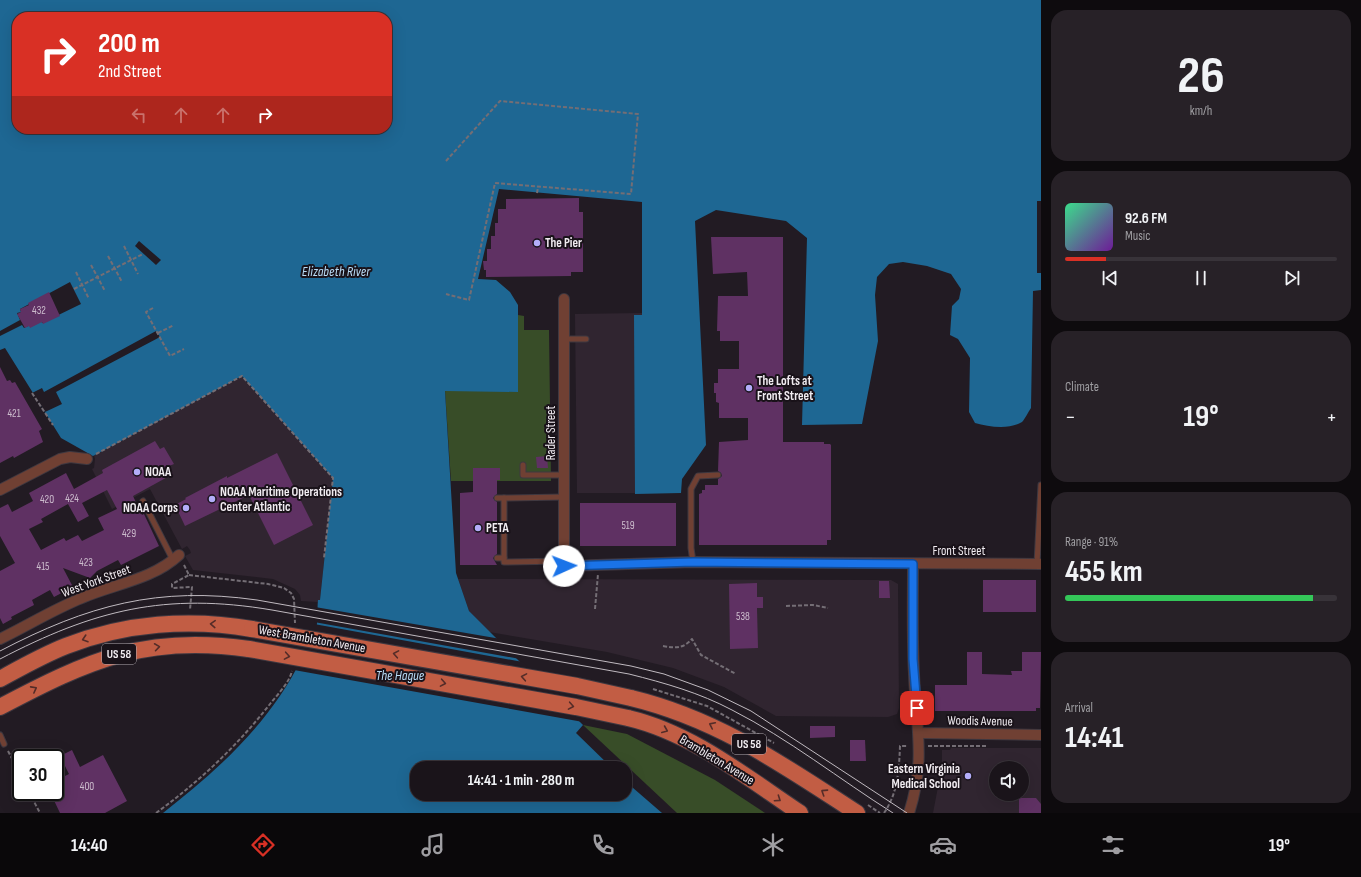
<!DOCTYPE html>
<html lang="en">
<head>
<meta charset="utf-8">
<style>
  body { margin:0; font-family:"Sofia Sans Condensed",sans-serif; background:#272127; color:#f1f3f6; height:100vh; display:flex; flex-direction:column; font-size:15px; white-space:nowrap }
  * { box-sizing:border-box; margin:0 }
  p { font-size:13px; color:#9f9ea2 }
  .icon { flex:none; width:22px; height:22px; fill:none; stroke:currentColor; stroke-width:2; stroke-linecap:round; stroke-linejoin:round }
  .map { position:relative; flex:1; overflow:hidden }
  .panel { display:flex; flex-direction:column; gap:10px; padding:10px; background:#0e0b0e; width:320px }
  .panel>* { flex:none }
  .guide { position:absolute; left:12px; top:12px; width:380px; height:122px; border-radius:16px; box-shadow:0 4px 16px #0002,0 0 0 1px #383339; background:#d93025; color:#fff; overflow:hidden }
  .tools { position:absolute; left:989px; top:761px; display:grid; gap:8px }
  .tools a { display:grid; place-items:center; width:40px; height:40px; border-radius:50%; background:#1a141a; box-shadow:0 4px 16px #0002,0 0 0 1px #383339; font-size:20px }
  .speed { position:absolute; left:12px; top:749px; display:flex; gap:8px; font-size:20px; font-weight:700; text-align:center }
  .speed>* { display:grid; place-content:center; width:52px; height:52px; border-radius:50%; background:#1a141a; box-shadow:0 4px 16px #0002,0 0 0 1px #383339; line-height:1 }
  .speed .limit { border:2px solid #111; border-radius:6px; background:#fff; color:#111 }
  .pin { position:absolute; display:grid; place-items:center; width:34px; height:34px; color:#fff; margin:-17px; border-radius:8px; box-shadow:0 2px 6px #0006 }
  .me { position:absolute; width:44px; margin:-22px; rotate:88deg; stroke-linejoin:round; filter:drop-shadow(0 0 3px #0008) }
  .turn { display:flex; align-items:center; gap:14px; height:84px; padding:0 20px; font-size:18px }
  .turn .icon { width:52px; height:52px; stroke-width:2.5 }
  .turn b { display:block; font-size:28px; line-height:34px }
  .lanes { display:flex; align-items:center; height:38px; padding:0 20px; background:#0003; justify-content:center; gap:20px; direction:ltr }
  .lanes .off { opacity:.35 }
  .big { font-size:30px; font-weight:700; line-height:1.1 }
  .panel .tile { flex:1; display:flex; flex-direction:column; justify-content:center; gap:6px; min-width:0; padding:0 14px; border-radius:16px; background:#272127 }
  .panel .dial { align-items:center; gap:0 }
  .dial b { font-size:52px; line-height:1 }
  .song { display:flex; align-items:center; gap:12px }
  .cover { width:48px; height:48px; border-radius:6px; background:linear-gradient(135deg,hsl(150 70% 55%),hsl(280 70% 35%)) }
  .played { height:4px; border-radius:2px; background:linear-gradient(90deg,#d93025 15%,#383339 15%) }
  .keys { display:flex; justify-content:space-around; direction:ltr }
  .heat { display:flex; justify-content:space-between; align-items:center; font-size:22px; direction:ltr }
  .charge { height:6px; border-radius:3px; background:linear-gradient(90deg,#34c759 91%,#383339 0) }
  .trip { position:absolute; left:410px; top:761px; width:222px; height:40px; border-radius:16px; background:#1a141a; box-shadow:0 4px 16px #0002,0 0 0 1px #383339; font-weight:700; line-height:40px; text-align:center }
  .tabs { display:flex; height:64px; justify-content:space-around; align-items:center; background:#0a080a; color:#9f9ea2 }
  .tabs .icon { width:28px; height:28px }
  .tabs .on { color:#d93025 }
  .tabs b { font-size:18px; color:#f1f3f6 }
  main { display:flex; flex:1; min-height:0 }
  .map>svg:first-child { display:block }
  .built { fill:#302530; fill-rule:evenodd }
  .green { fill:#384d28 }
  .water { fill:#1e6793; fill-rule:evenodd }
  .pier { fill:#221b23 }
  .building { fill:#5f3163; fill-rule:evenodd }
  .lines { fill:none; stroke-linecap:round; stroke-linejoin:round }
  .service-casing { stroke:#3f3840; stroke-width:7 }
  .minor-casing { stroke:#3f3840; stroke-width:12 }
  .primary-casing { stroke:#3f3840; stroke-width:18 }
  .path { stroke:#746e75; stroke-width:2; stroke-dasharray:4 2; stroke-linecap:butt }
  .service { stroke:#704033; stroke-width:5 }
  .minor { stroke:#704033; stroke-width:10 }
  .primary { stroke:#c25d44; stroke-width:16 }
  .tram { stroke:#c0bac0; stroke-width:1 }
  .primary-bridge-casing { stroke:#3f3840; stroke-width:18; stroke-linecap:butt }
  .primary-bridge { stroke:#c25d44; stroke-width:16 }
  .oneway { stroke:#542c28 }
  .route-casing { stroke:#114b97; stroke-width:10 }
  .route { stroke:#1a73e8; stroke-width:7 }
  .poi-dot { fill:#b3adf9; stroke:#191219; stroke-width:1.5 }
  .labels { text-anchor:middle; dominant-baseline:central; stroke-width:4; stroke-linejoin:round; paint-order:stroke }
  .number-label { font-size:11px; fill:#ccbccd }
  .shield { fill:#191219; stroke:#b0aab0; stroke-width:1 }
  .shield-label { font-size:12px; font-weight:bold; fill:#f0ebf0 }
  .poi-label { font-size:13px; font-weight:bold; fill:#f0ebf0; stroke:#191219; text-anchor:start }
  .street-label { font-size:13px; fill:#f0ebf0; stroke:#191219 }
  .water-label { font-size:14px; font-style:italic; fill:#b9dcf6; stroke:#191219 }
</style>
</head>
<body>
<main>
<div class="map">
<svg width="1041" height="813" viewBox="0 0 1041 813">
  <rect width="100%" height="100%" fill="#221b23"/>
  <g class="built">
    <path d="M642 313 644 493H577L575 314Z"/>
    <path d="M242 376 333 478 320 600 318 602 301 601 300 595 295 589 273 579 193 570 185 556 191 553 190 550 187 546 182 549 150 489 112 509 92 469 94 468 95 459 94 455Z"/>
    <path d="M458 579 891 580 898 584V589L899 708 897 714 888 717 776 716 724 687 673 668 607 652 489 632 469 611Z"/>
    <path d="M951 748H1041V813H933L942 766V750H950ZM996 768H1022V794H996Z"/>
  </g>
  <g class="green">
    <path d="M518 315 524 316V330H549L551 481H451L445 390 518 391Z"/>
    <path d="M583 725 627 734 715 780 765 813H677Z"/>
  </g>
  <path class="water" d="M0 0H1041V290L1033 291 1031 408C1028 412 1025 419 1022 422 1009 430 989 427 975 423L969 412 970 358 958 339 950 335 952 306 959 299 961 289 951 274 927 266 903 262 889 264 877 277 875 295 878 341 862 424 802 425 807 238 786 221 716 210 695 221 706 445 682 479 681 493 635 494 634 315H642V202L499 189 478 279 496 280 510 292 518 305V392L445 391 456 573 469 611 583 725 576 733 612 768H417V794H625V781L662 813H163C219 769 270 723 302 658 306 650 313 640 316 631 318 621 317 610 318 600H320L333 478 242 376 93 456 61 438 5 348 0 350ZM17 17H387V129H17Z"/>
  <g class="pier">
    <rect x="1037" y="201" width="4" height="72"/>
    <path d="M139 241 161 260 156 265 135 246Z"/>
    <path d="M70 282 81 304 42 323 41 320 24 328 22 325 0 336V331L20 320 17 313 21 312 20 309Z"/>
    <path d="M156 331 160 337 56 392 62 404 45 412 32 393 42 388 44 392Z"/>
    <path d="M315 607 501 639 520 659 314 622Z"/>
    <path d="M314 624 523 662 583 722 294 670 314 631Z"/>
  </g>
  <g class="building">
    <path d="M579 198V212H583V272H571V276L486 277V270H484L483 261H487V249H491V236H495V223H498V209H506V199Z"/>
    <path d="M711 237H783V442H824V444H830L831 445V540H827V545H699V494L702 493V490H705V485H718V479L722 476 721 473 718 471 719 442 748 440V418H719V403L716 402V393H714V383H718V369H739V341H720V331H717L718 296H748L747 272 713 274Z"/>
    <path d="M49 292 60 316 43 324 42 322 30 328 29 326 25 328 17 314 21 312 20 309 29 305 28 303Z"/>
    <path d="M0 367 7 381 10 380 12 383 15 382 42 429 39 431 43 442 14 458 13 456 0 463Z"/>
    <path d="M155 441 160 449 164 447 174 464 169 466 173 474 133 496 142 515 144 514 159 546 121 565 118 560 97 571 90 578 63 568 73 587 54 597 50 590 32 600 34 605 11 617 12 619 3 624 0 618V571L15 563 0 536V508L8 504 12 512 33 501 29 493 66 473 74 489 103 473 102 470ZM107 490 117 509 98 518 104 530 82 541 78 535 66 541 64 538 41 550 29 529 43 522 41 519 68 504 78 522 89 516 82 503Z"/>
    <path d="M277 453 313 525 274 545 249 495 185 526 175 505 186 499 185 498 227 476V478Z"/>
    <path d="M547 456 548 468H537L536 457Z"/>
    <path d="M473 468H500V480H497V494L493 498 497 502V554L493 558 497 565H460V493L473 492Z"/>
    <rect x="580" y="503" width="96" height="43"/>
    <rect x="983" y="580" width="53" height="32"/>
    <path d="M879 581H889L890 598H879Z"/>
    <path d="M757 583V597H763V608H757L758 648 730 649 729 584Z"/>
    <path d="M967 652H982V674L1012 675 1011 671H1022V652H1041L1040 708H1036V711H935V685H967Z"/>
    <path d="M810 726H835V737L810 738Z"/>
    <path d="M850 740H865L866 761H850Z"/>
    <path d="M72 750 80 767 103 755 127 801 105 813H60L50 792H55V781L69 774 60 756Z"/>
    <path d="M1019 798H1036L1041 804V813H1019Z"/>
  </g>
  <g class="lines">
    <defs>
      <g id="service">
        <path d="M564 339H586"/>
        <path d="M523 465V475H564"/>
        <path d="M564 497 504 498V562L564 561"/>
        <path d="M497 498H504"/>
        <path d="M143 501 173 560"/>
        <path d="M497 558H504"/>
        <path d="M693 562 691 548V489L698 476 718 475"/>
        <path d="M1037 564 1041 485"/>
        <path d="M0 735 4 744"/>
      </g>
      <g id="minor">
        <path d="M564 299V566L693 562 1041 564"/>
        <path d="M0 490 60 459 70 457 87 459"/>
        <path d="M0 639C27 626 54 609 82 598 114 584 152 580 179 555"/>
        <path d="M919 733 1041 735"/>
        <path d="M909 813C926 760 916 727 914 674 912 637 913 600 913 564"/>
      </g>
      <g id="primary">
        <path d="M0 679C22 667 43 655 66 646 125 623 190 618 252 629"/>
        <path d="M631 698C718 719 783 765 857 813"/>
        <path d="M0 707C89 660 146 634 249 649"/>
        <path d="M628 718C692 733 746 777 800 813"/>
      </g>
    </defs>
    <use href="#service" class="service-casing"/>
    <use href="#minor" class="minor-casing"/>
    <use href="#primary" class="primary-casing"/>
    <g class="path">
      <path d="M446 161 500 101 638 114 631 194 495 183 469 300 446 294"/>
      <path d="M537 193 538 187"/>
      <path d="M124 246 138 274"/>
      <path d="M108 256 122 282"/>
      <path d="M91 265 105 291"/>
      <path d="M76 272 89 299"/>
      <path d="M74 289 143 254"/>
      <path d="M153 308 146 312 170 356 184 349"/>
      <path d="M158 333 174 325"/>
      <path d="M32 393 53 425"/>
      <path d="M96 454 242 376 333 478 324 558"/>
      <path d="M184 565 189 575 172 584V588L192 587 190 610"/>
      <path d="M189 575 268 584 284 588 291 593 294 599 295 623"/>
      <path d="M786 606 813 605 828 608"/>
      <path d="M595 609 598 574"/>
      <path d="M663 646C675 648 683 649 692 639L701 655 736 674"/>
      <path d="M653 689 707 706 774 743"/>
      <path d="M928 746H988"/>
      <path d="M8 751 21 776"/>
      <path d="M29 792 40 813"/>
      <path d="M868 805 880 813"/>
      <path d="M156 813C200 781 237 746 270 704 278 694 289 683 292 671"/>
      <path d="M884 813C898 793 899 769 900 746H908"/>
    </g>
    <use href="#service" class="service"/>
    <use href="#minor" class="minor"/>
    <use href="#primary" class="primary"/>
    <g class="tram">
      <path d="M0 651C88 605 158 586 257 600L631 666 664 674 708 690 751 711 907 813"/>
      <path d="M0 659C94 610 165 592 272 610L629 674C665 683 700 693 732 710 789 739 839 779 893 813"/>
    </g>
    <defs>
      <g id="primary-bridge">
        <path d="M252 629 577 686 631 698"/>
        <path d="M249 649 576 707 628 718"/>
      </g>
    </defs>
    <use href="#primary-bridge" class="primary-bridge-casing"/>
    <use href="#primary-bridge" class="primary-bridge"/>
  </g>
  <defs><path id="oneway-chevron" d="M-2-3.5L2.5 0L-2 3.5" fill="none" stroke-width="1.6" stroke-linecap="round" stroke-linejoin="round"/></defs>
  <g class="oneway">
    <use href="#oneway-chevron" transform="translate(213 624) rotate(-177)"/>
    <use href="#oneway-chevron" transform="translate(85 639) rotate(162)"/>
    <use href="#oneway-chevron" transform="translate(157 647) rotate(-8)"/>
    <use href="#oneway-chevron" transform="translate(396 654) rotate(-170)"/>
    <use href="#oneway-chevron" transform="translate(287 656) rotate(10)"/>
    <use href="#oneway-chevron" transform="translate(524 677) rotate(-170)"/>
    <use href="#oneway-chevron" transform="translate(443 683) rotate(10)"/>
    <use href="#oneway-chevron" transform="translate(34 689) rotate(-28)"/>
    <use href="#oneway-chevron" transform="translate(571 706) rotate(10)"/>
    <use href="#oneway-chevron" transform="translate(712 725) rotate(-154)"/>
    <use href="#oneway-chevron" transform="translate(665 730) rotate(23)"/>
    <use href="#oneway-chevron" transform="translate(824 792) rotate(-147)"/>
    <use href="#oneway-chevron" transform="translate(778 799) rotate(34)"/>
  </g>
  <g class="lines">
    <defs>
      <path id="route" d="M564 566 693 562 913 564V659L917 708"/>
    </defs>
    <use href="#route" class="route-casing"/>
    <use href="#route" class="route"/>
  </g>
  <g class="poi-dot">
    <circle cx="537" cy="243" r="4"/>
    <circle cx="749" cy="388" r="4"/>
    <circle cx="137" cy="472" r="4"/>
    <circle cx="212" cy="499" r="4"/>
    <circle cx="186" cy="508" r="4"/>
    <circle cx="478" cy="528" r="4"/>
    <circle cx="968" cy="776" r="4"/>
  </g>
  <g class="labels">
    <g class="number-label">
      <text x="39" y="310">432</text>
      <text x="14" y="413">421</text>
      <text x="72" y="498">424</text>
      <text x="47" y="499">420</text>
      <text x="628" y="525">519</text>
      <text x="129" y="533">429</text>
      <text x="86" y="562">423</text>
      <text x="43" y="566">415</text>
      <text x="743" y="616">538</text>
      <text x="87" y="786">400</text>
    </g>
    <g class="shield">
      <rect x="102" y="644" width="34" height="20" rx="3"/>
      <rect x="732" y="734" width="34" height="20" rx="3"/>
    </g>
    <g class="shield-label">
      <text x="119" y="654">US 58</text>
      <text x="749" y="744">US 58</text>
    </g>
    <g class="poi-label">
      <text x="545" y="243">The Pier</text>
      <text x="757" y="381">The Lofts at<tspan x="757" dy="15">Front Street</tspan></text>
      <text x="145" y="472">NOAA</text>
      <text x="220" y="492">NOAA Maritime Operations<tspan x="220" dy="15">Center Atlantic</tspan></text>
      <text x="178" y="508" text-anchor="end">NOAA Corps</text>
      <text x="486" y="528">PETA</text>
      <text x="960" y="769" text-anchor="end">Eastern Virginia<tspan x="960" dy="15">Medical School</tspan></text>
    </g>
    <g class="street-label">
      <text transform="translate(551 433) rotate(-90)">Rader Street</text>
      <text x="959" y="551">Front Street</text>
      <text transform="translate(96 581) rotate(-20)">West York Street</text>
      <text transform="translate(312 639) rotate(10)">West Brambleton Avenue</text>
      <text transform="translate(980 721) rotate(1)">Woodis Avenue</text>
      <text transform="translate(717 760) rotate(31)">Brambleton Avenue</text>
    </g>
    <g class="water-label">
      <text x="336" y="271">Elizabeth River</text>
      <text x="400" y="675">The Hague</text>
    </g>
  </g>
</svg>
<div class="tools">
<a><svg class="icon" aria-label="sound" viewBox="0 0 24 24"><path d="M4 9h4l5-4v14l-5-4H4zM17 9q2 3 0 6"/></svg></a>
</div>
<div class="speed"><div class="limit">30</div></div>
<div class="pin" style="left:917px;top:708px;background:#d93025"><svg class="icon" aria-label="arrive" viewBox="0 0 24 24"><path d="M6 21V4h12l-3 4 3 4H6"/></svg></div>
<svg class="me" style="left:564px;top:566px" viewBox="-20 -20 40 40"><circle r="19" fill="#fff"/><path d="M0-13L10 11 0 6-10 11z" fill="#1a73e8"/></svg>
<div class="trip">14:41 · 1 min · 280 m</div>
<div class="guide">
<div class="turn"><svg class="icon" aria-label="right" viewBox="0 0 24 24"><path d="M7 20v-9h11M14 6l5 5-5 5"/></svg><div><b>200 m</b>2nd Street</div></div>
<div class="lanes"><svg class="icon off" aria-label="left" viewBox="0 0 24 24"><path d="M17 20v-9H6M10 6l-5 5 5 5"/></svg><svg class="icon off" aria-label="ahead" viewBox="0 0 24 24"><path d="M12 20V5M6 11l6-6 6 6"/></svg><svg class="icon off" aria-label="ahead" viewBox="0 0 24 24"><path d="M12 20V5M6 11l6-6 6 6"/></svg><svg class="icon" aria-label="right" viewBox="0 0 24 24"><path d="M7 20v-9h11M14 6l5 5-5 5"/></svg></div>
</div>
</div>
<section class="panel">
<div class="tile dial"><b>26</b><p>km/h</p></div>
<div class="tile">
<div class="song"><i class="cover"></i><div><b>92.6 FM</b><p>Music</p></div></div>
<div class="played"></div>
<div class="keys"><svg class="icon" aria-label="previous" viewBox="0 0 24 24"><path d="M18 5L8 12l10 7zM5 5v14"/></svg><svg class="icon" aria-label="pause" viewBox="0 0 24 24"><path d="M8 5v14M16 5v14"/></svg><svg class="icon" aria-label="next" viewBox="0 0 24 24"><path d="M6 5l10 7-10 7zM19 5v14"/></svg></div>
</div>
<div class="tile"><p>Climate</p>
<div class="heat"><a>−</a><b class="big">19°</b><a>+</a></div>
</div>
<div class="tile"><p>Range · 91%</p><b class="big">455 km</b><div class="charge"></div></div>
<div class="tile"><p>Arrival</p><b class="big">14:41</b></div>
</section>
</main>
<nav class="tabs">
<b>14:40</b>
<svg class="icon on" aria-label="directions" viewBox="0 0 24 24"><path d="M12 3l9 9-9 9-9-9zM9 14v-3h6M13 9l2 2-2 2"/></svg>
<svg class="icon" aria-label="music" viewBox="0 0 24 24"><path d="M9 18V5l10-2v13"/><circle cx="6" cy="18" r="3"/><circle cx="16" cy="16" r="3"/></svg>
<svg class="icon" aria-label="phone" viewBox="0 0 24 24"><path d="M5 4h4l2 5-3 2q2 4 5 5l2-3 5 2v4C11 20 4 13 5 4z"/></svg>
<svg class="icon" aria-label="climate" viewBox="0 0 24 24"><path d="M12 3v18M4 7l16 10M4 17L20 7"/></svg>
<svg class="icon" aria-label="car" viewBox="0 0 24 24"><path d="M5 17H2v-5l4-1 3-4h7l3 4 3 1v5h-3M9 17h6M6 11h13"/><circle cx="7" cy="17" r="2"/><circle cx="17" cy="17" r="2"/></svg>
<svg class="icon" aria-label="filters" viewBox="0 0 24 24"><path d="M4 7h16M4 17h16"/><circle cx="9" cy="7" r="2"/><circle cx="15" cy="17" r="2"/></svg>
<b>19°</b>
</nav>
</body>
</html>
